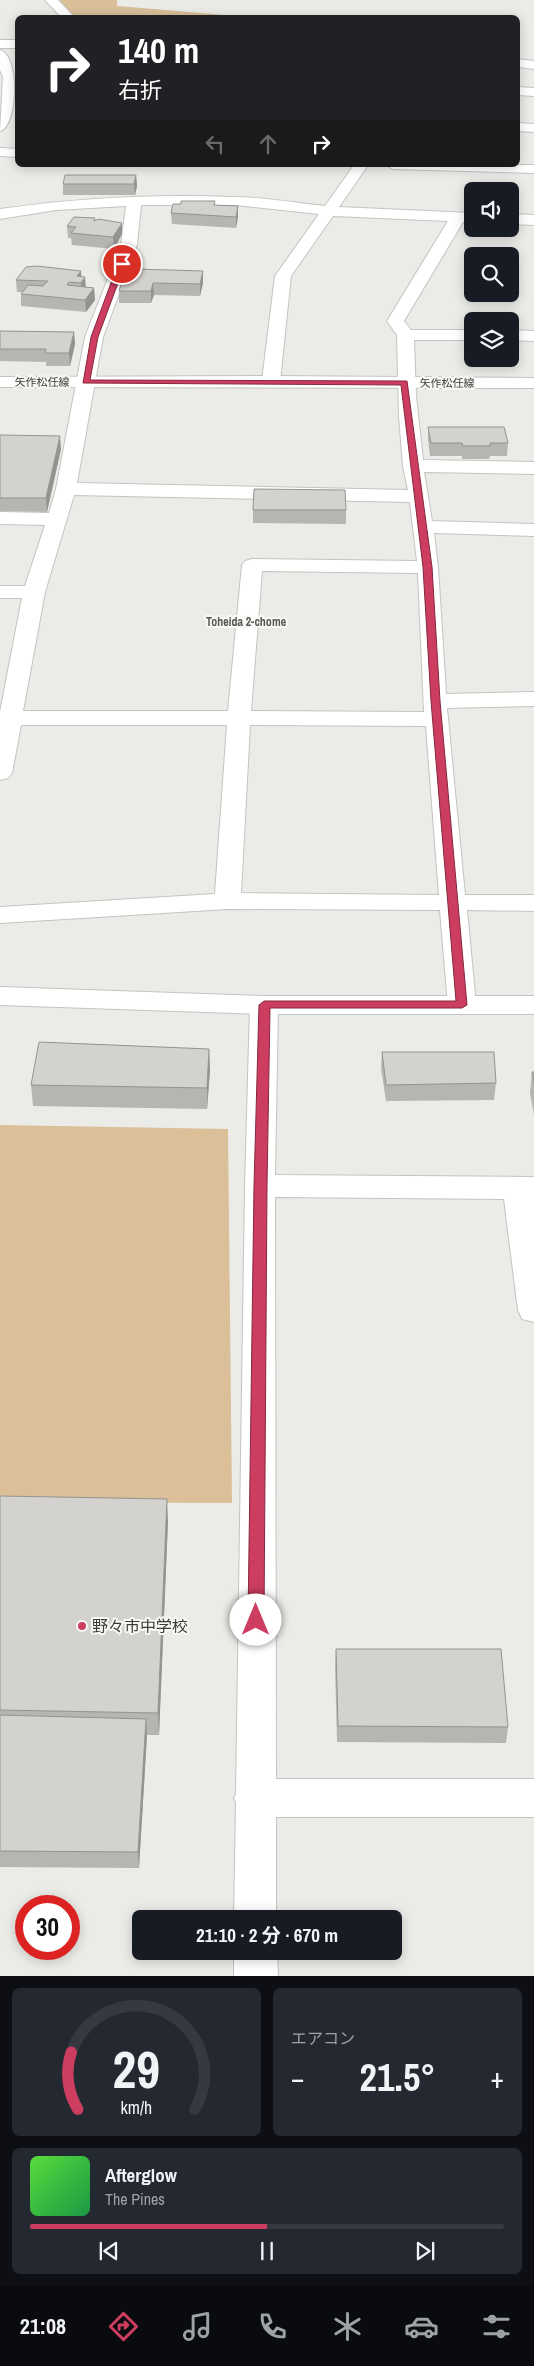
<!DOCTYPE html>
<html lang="ja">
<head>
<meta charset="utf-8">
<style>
  body { margin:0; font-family:"Archivo Narrow","Noto Sans JP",sans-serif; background:#242831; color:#f1f3f6; height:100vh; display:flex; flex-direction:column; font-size:19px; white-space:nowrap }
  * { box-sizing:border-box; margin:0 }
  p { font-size:16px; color:#9ea1a6 }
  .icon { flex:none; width:28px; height:28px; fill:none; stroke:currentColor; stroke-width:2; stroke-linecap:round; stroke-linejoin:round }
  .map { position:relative; height:1976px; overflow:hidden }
  .sheet { display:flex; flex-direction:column; gap:12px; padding:12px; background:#0d0f14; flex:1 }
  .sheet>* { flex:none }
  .guide { position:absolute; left:15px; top:15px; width:505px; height:152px; border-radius:8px; box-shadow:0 2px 12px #0003; background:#202124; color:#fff; overflow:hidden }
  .tools { position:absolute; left:464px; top:182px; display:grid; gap:10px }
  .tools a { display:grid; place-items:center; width:55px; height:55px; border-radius:8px; background:#171b24; box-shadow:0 2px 12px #0003; font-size:25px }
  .speed { position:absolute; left:15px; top:1895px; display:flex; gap:10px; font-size:25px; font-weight:700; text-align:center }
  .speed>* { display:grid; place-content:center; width:65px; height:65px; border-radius:50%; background:#171b24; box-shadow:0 2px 12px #0003; line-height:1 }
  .speed .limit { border:8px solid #d22; background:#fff; color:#111 }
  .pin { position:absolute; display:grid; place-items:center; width:42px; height:42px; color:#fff; margin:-21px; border:2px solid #fff; border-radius:50%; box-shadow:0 1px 5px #0007 }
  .me { position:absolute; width:55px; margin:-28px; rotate:0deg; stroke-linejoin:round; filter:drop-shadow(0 0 4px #0008) }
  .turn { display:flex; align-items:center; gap:18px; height:105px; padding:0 20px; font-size:22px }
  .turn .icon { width:65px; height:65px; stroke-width:2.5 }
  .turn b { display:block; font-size:35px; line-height:42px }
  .lanes { display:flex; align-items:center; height:48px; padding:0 20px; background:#0003; justify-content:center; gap:25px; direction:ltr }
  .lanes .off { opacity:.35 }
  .big { font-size:38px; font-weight:700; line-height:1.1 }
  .sheet .widget { flex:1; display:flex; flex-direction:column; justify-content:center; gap:8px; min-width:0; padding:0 18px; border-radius:8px; background:#242831 }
  .sheet .dial { align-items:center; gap:0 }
  .dial svg { height:130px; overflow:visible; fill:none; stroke:#363941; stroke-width:7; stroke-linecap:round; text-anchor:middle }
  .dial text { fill:#f1f3f6; stroke:none }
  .song { display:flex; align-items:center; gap:15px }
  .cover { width:60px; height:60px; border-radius:8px; background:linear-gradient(135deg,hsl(110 70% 55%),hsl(140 70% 35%)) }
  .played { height:5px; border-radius:2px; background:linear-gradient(90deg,#cc3d60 50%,#363941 50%) }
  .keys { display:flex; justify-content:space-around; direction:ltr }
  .heat { display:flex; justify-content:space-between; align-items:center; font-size:28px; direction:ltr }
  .sheet .tiles { flex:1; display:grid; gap:12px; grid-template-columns:1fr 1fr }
  .widget:last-child { grid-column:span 2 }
  .trip { position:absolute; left:132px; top:1910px; width:270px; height:50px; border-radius:8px; background:#171b24; box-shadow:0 2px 12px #0003; font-weight:700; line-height:50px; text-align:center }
  .tab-bar { display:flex; height:80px; justify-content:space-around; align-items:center; background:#090b0e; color:#9ea1a6 }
  .tab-bar .icon { width:35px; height:35px }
  .tab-bar .current { color:#cc3d60 }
  .tab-bar b { font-size:22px; color:#f1f3f6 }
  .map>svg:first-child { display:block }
  .green { fill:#dabf99 }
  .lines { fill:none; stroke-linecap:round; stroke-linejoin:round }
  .minor-casing { stroke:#c3c4c1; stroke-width:2 }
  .tertiary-casing { stroke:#c3c4c1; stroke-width:2 }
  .secondary-casing { stroke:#c3c4c1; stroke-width:2 }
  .minor { fill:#fff; fill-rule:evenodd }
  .tertiary { fill:#fff; fill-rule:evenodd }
  .secondary { fill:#fff; fill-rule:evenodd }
  .wall { fill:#b5b5b1 }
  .shaded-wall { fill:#949390 }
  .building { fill:#d3d2ce; stroke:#949390 }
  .route { fill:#cc3d60; stroke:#85283e }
  .poi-dot { fill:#cc3d60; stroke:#f8f9f5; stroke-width:2 }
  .labels { text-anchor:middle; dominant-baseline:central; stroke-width:4; stroke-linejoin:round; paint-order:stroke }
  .far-street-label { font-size:11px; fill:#3c3d3b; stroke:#f8f9f5 }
  .far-neighbourhood-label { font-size:12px; font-weight:bold; fill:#565754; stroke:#f8f9f5 }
  .near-poi-label { font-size:16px; fill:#3c3d3b; stroke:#f8f9f5; text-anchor:start }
</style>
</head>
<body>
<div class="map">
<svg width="534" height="1976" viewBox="0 0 534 1976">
  <rect width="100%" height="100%" fill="#ebece8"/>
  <g class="green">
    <path d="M58 0H117V6L250 17H75Z"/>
    <path d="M0 1125 228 1129 232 1503 0 1502Z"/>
  </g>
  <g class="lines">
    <defs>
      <g id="minor">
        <path d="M45 0H58L75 18H62Z"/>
        <path d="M0 50C20 55 18 127 0 131L3 77 0 70Z"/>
        <path d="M518 59 534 61V69L518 67Z"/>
        <path d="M518 87 534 88V96L518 95Z"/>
        <path d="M518 123 534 124V132L518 131Z"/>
        <path d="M354 165H368L339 207 472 213V221L463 222 404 321 411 330H472V340H414L416 396 423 460 534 462V474L424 472 432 521 534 524V536L434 533 438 567 446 694 534 692V706L447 708 465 895H534V911L467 910 476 1005 472 1011 462 1014 452 1011 448 1005 440 910 228 909 0 923V907L215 894 227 725H21L12 773 8 778 0 780V712L22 598H0V586H25L45 525 0 524V512L49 513 56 489 85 337 121 245 126 206 56 210 0 219V209C77 198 155 194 233 197 263 197 294 203 325 206ZM141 205H235L319 214 275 276 262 381 265 385H277L280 381 291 276 333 216 448 221 387 321 397 335 399 416 403 466 408 490 77 483 103 337 137 245ZM74 495 410 502 417 561 252 559 245 561 242 565 228 711H23L45 592ZM262 571 418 573 424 712 251 711ZM250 725 426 726 439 895 241 893Z"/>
        <path d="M510 214 534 215V225L510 224Z"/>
        <path d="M510 330 534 331V341L510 340Z"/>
        <path d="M264 996 274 999 278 1005 275 1175 534 1177V1322L522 1319 518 1310 504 1199 275 1197 276 1779H534V1817H276V1919H234L236 1802 234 1798 236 1794 245 1186 250 1005 254 999Z"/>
        <path d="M234 1951H277L278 1976H234Z"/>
      </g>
      <g id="tertiary">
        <rect x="0" y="40" width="18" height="8"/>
        <path d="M0 148 18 149V157L0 156Z"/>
        <path d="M386 165H534V173L393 169Z"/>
        <path d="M0 987 264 996H534V1014H264L0 1005Z"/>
      </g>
      <path id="secondary" d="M271 376 534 378V388L0 387V377Z"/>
    </defs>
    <use href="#minor" class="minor-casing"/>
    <use href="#tertiary" class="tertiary-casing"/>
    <use href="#secondary" class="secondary-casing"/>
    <use href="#minor" class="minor"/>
    <use href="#tertiary" class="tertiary"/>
    <use href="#secondary" class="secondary"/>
  </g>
  <g class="wall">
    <path d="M136 175 137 186 135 195H63V184Z"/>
    <path d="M215 201V205L238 206V217L236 228 172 224 171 213 181 204Z"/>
    <path d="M95 220 122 234 114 249 72 245 71 238H68L67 226Z"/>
    <path d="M81 271V277L86 287 94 288 95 300 86 312 21 306V294L22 292H17L16 280Z"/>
    <path d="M203 271V283L200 296 154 295 151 303H119V291L132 282Z"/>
    <path d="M0 331 74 332 75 344 70 366H46V362L0 361Z"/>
    <path d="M428 427 508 443 507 456H490L489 459H462V456H430L428 440Z"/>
    <path d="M0 435 61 449 47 512 0 511Z"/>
    <path d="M253 510H346V524L253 523Z"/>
    <path d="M209 1049 210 1070 207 1109 33 1106 31 1085Z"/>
    <path d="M382 1052 496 1083 494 1100 386 1101 381 1068Z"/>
    <path d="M532 1072H534V1115L530 1093Z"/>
    <path d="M0 1496 168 1521 159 1735H147L139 1868 0 1867Z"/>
    <path d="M336 1649 508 1727 506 1743 337 1742 335 1665Z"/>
  </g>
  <g class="shaded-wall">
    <path d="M136 175 137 186 135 195 134 184Z"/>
    <path d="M238 206V217L236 228V217Z"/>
    <path d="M122 223V234L114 249 113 237Z"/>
    <path d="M81 271 82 282 85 277 86 289 81 295V283L77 276Z"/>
    <path d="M203 271V283L200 296V284Z"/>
    <path d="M153 283 154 295 151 303V291Z"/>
    <path d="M94 288 95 300 86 312 85 300Z"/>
    <path d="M74 332 75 344 70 366 69 353Z"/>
    <path d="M60 436 61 449 47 512 46 498Z"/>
    <path d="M209 1049 210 1070 207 1109V1088Z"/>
    <path d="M167 1499 168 1521 159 1735 158 1713Z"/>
    <path d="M146 1719 147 1735 139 1868 138 1852Z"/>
  </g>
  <g class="building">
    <path d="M263 16 311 17 263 18Z"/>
    <path d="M65 175H136L134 184H63Z"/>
    <path d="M181 201H215L214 205 238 206 236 217 171 213 173 204H181Z"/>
    <path d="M74 217 95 218 94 221 99 219 122 223 113 237 71 233 76 227 67 226Z"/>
    <path d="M37 266 81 271 77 276 85 277 81 283 69 282 67 285 94 288 85 300 21 294 28 285 43 286 48 281 16 280 26 267Z"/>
    <path d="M134 269 203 271 200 284 153 283 151 291H119L122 282H132Z"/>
    <path d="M0 331 74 332 69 353H45L46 349H0Z"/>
    <path d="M428 427H504L508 443H490V446H463L462 443H431Z"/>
    <path d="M0 435 60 436 46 498H0Z"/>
    <path d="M254 489 345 490 346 510H253Z"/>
    <path d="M39 1042 209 1049 207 1088 31 1085Z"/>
    <path d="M382 1052H494L496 1083 386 1085Z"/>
    <path d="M532 1072H534V1082Z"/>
    <path d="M0 1496 167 1499 158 1713 0 1710Z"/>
    <path d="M336 1649H501L508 1727 338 1726Z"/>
    <path d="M0 1715 146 1719 138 1852 0 1851Z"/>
  </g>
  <path class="route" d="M122 262 125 264 98 337 90 380 407 381 432 567 440 701 467 1005 462 1008H270L267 1186 264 1620 262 1625 256 1627 251 1625 248 1620 254 1186 259 1005 264 1001H456L431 701 423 567 401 385 83 383 91 337 118 264Z"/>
  <circle class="poi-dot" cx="82" cy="1626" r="5"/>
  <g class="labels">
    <g class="far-street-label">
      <text x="42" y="382">矢作松任線</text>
      <text x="447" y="383">矢作松任線</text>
    </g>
    <g class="far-neighbourhood-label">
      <text x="246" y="622">Toheida 2-chome</text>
    </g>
    <g class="near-poi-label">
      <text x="92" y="1626">野々市中学校</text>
    </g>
  </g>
</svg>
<div class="tools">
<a><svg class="icon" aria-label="sound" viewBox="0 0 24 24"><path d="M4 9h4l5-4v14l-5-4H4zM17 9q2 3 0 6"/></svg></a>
<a><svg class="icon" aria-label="search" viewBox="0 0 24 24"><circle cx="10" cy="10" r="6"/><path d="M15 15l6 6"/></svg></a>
<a><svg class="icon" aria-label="layers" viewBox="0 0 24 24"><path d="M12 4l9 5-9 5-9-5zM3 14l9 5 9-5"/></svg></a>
</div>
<div class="speed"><div class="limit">30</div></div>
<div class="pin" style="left:122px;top:264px;background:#d93025"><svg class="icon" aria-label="arrive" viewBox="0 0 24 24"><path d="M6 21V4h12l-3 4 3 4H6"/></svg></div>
<svg class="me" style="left:256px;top:1620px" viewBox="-20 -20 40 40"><circle r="19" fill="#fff"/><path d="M0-13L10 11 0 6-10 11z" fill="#cc3d60"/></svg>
<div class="trip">21:10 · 2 分 · 670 m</div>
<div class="guide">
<div class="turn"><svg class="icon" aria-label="right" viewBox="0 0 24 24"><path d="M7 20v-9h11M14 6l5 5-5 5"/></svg><div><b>140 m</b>右折</div></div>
<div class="lanes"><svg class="icon off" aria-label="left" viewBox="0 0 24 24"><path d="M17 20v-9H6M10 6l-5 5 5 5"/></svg><svg class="icon off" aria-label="ahead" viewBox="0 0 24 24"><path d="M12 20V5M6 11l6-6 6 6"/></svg><svg class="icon" aria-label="right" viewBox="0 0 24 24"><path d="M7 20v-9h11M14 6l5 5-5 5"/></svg></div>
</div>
</div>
<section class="sheet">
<div class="tiles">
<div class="widget dial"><svg viewBox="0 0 100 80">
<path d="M14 69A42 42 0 1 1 86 69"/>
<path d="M14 69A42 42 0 0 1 10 34" stroke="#cc3d60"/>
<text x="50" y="56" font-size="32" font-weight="700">29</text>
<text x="50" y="72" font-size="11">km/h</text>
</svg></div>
<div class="widget"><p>エアコン</p>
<div class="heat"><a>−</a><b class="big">21.5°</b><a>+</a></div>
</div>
<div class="widget">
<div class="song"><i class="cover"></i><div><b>Afterglow</b><p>The Pines</p></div></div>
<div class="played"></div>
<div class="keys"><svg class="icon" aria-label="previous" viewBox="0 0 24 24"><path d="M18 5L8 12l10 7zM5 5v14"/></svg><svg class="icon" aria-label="pause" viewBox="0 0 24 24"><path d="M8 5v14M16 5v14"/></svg><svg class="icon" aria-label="next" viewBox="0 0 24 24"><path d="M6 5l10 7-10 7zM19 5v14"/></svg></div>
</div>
</div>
</section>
<nav class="tab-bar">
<b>21:08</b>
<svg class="icon current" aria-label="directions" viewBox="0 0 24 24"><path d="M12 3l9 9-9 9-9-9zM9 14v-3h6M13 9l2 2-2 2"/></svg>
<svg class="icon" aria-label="music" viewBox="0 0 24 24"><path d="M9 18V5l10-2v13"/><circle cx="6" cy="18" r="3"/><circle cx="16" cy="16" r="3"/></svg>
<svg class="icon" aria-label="phone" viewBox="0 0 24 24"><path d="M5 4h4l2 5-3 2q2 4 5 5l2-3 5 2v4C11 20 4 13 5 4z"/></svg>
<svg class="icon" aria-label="climate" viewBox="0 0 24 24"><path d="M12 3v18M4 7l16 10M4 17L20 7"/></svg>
<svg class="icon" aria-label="car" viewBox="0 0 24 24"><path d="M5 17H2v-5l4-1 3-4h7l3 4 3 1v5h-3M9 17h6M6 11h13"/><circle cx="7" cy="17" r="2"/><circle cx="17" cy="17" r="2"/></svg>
<svg class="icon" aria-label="filters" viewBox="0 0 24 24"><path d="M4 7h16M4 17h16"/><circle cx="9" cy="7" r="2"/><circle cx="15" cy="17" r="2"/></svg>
</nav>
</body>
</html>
